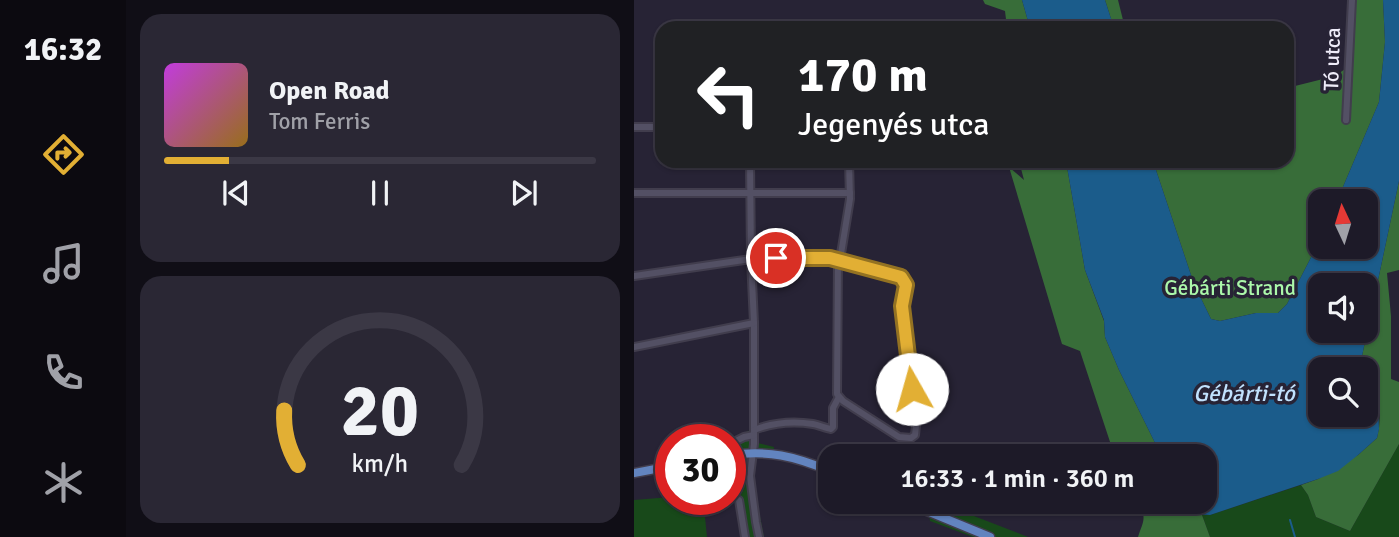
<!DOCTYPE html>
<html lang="en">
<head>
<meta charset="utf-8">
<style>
  body { margin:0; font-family:Signika,sans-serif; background:#2a2734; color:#f1f3f6; height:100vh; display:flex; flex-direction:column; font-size:26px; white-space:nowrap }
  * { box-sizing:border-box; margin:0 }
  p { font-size:23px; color:#a0a1a8 }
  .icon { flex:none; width:38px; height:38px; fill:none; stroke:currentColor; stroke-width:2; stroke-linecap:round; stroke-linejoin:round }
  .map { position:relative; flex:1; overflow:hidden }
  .side { display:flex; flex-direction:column; gap:14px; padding:14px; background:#100e16; width:508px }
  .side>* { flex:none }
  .banner { position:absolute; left:21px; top:21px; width:639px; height:147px; border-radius:21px; box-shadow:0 2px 5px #0004,0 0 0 2px #3b3845; background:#202124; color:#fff; overflow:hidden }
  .needle { width:46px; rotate:356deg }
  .controls { position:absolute; left:674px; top:189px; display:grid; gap:14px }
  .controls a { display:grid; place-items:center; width:70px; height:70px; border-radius:14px; background:#1d1a28; box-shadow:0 2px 5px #0004,0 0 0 2px #3b3845; font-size:35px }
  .speed { position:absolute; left:21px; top:424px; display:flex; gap:14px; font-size:35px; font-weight:700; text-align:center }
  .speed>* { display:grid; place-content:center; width:91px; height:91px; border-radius:50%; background:#1d1a28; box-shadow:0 2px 5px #0004,0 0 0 2px #3b3845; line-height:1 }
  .speed .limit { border:10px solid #d22; background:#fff; color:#111 }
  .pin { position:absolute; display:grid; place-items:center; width:60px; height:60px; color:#fff; margin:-30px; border:4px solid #fff; border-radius:50%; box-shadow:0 2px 7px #0007 }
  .me { position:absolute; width:77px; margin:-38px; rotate:353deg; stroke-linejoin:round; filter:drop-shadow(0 0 5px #0008) }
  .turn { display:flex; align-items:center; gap:24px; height:147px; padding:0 28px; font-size:32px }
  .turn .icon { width:91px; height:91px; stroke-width:2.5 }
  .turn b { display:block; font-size:49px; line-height:60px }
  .side .tile { flex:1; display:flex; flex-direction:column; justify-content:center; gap:10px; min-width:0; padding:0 24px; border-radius:21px; background:#2a2734 }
  .side .dial { align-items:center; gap:0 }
  .dial svg { height:182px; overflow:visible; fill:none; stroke:#3b3845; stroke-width:7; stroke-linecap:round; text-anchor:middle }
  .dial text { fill:#f1f3f6; stroke:none }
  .song { display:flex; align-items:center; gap:21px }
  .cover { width:84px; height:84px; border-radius:10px; background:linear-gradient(135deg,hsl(290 70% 55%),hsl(40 70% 35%)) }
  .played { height:7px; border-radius:4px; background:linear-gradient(90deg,#e2af34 15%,#3b3845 15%) }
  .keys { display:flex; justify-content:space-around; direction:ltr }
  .trip { position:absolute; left:184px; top:444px; width:399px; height:70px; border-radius:21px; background:#1d1a28; box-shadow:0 2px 5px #0004,0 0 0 2px #3b3845; font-weight:600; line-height:70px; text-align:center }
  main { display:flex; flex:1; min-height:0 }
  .tabs { display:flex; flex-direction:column; width:126px; justify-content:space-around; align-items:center; background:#0c0a10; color:#a0a1a8 }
  .tabs .icon { width:49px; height:49px }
  .tabs .current { color:#e2af34 }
  .tabs b { font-size:32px; color:#f1f3f6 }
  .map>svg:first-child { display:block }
  .green { fill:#18491a }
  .forest { fill:#386d39 }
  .water { fill:#1b5c8b; fill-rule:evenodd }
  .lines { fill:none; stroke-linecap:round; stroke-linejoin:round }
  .stream { stroke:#1b5c8b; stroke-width:2 }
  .minor-casing { stroke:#413d4d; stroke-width:10 }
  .major-casing { stroke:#413d4d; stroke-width:11 }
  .minor { stroke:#535064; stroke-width:6 }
  .major { stroke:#6284bf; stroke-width:8 }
  .route-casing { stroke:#937222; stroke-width:18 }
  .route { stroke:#e2af34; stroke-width:12 }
  .labels { text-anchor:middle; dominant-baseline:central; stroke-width:7; stroke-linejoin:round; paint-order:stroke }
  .street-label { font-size:21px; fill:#eeecf9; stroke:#272335 }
  .park-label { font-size:21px; fill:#abf8aa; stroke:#272335 }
  .water-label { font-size:23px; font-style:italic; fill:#c1e2fe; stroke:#272335 }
</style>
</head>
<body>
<main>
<nav class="tabs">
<b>16:32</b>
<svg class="icon current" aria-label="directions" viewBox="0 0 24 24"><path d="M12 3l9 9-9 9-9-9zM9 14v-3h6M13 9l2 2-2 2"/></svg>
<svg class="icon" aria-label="music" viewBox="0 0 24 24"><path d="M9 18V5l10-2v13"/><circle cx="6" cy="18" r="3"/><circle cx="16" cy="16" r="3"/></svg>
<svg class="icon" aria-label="phone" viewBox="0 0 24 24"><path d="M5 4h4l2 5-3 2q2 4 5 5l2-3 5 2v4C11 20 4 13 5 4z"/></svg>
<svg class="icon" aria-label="climate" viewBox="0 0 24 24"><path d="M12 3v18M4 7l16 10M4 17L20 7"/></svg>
</nav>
<section class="side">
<div class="tile">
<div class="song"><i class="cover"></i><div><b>Open Road</b><p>Tom Ferris</p></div></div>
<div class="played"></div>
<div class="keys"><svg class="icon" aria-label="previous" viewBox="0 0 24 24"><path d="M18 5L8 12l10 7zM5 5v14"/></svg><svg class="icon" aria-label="pause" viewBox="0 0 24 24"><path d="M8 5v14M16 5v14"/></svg><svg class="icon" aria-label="next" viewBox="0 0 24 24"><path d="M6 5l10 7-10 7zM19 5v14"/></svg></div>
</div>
<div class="tile dial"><svg viewBox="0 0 100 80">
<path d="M14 69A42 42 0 1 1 86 69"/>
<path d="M14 69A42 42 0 0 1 8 45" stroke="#e2af34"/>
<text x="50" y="56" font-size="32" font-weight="700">20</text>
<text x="50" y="72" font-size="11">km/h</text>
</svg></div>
</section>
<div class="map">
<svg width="766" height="537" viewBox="0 0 766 537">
  <rect width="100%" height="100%" fill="#272335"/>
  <g class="green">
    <path d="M123 427 124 443 140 447 139 458 121 457 119 462 122 496 130 537H108L103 504 96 494V439Z"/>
    <path d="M765 444V537H576L568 515H576L667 485 674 495 682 517 716 531Z"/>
    <path d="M37 497V499H66V517H71L73 537H0V500Z"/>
    <path d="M293 502H311V507L327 511 394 537H339L296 521Z"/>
  </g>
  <g class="forest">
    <path d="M349 0H388L396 28H373L371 11 351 4Z"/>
    <path d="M471 0H484L491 28H480Z"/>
    <path d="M722 0H749L751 42 745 102 703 201H686V240L653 304 644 313H622L586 321 577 319 560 284 519 161H653V88L701 76 717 65Z"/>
    <path d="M385 161H432L451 270 470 321 471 337 485 370 528 457H481L446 351 428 344 375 167 390 180Z"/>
    <path d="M765 181V270L753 273 757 316V379L765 382V444L716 531 682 517 674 495 667 485 684 479 724 455 743 438 745 428 746 413 744 402 740 395 738 385 732 382V369H730L728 356Z"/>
    <path d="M505 502H554L557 506 560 514 568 515 576 537H504C509 521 513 520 505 502Z"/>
  </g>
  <g class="water">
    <path d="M388 0H471L480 28H396Z"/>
    <path d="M749 0H765V181L728 356 730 369H686V415H732V382L738 385 740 395 744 402 745 429 743 438 724 455 704 471 684 479 576 515 560 514 557 506 554 502H570V457H528L485 370 471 337 470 320 451 270 432 161H519L560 284 577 319 586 321 622 313H644L653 304 686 240V247H732V201H703L745 102 751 42ZM686 285H732V331H686Z"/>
  </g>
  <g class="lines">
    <path class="stream" d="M656 520 661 537"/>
    <defs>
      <g id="minor">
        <path d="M712 120 718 0"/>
        <path d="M0 127H28"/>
        <path d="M116 161 117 259 120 323V444L116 476 122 522 125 537"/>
        <path d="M0 193H216"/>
        <path d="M206 260 216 199 215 161"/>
        <path d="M0 276 117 259 192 257C197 258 201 259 206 260L267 277 272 285 268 306 282 426 281 435 277 438 265 437 209 401 203 394 204 259"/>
        <path d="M0 347 120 323"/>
        <path d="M120 430C138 423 160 421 179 424 185 425 191 428 197 429L199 427V408L205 397"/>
        <path d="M96 444 110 437 120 435"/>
        <path d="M105 500 111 537"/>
      </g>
      <g id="major">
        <path d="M96 455C135 450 160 456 196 471"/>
        <path d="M0 473 37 466"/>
        <path d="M271 502 356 537"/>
      </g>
    </defs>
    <use href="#minor" class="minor-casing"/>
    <use href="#major" class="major-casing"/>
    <use href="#minor" class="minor"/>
    <use href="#major" class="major"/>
  </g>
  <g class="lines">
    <defs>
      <path id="route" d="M142 258H196L267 277 272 285 268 306 278 389"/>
    </defs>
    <use href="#route" class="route-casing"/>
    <use href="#route" class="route"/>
  </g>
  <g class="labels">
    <g class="street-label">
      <text transform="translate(698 59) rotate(-88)">Tó utca</text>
    </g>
    <g class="park-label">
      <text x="596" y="288">Gébárti Strand</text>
    </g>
    <g class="water-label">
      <text x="610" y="393">Gébárti-tó</text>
    </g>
  </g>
</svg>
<div class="controls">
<a><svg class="needle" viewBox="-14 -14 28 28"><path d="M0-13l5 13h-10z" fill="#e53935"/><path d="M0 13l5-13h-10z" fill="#a0a1a8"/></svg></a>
<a><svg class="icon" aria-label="sound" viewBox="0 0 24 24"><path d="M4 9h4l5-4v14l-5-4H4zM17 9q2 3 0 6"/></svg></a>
<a><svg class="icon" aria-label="search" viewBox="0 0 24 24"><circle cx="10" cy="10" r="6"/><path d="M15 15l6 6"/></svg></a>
</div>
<div class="speed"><div class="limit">30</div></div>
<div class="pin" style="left:142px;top:258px;background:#d93025"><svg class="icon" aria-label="arrive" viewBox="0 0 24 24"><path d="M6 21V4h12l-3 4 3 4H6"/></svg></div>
<svg class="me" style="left:278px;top:389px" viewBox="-20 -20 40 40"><circle r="19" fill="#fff"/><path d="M0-13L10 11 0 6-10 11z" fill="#e2af34"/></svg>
<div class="trip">16:33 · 1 min · 360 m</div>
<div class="banner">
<div class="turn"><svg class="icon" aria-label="left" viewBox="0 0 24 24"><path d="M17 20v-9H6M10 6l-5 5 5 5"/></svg><div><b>170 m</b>Jegenyés utca</div></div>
</div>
</div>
</main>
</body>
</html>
